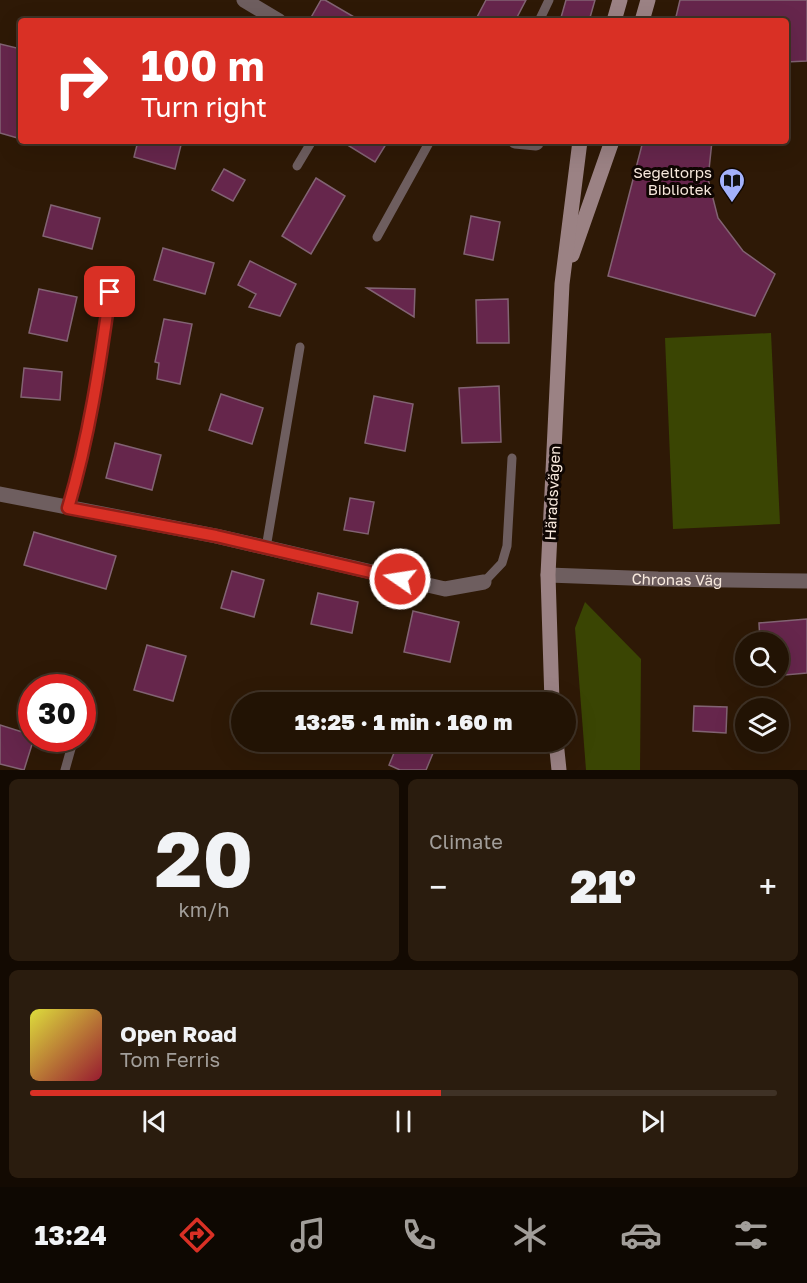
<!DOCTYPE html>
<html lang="en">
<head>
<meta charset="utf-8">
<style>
  body { margin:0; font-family:"Golos Text",sans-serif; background:#2a1c0e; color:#f1f3f6; height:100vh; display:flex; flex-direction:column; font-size:22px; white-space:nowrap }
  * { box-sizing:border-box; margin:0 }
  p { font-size:20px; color:#a29e9a }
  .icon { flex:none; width:33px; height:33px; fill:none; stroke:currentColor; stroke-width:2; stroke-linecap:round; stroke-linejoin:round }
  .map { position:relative; height:770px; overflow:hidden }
  .panel { display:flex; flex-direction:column; gap:9px; padding:9px; background:#130a02; flex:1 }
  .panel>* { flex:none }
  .guide { position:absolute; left:18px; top:18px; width:771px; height:126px; border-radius:6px; box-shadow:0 6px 24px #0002,0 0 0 2px #3f3226; background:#d93025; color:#fff; overflow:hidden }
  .fabs { position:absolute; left:735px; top:632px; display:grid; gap:12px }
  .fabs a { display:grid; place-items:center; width:54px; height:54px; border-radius:50%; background:#221304; box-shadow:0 6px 24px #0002,0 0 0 2px #3f3226; font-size:30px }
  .speed { position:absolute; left:18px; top:674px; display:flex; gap:12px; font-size:30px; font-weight:700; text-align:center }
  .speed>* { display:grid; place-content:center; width:78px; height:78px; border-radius:50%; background:#221304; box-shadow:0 6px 24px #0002,0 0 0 2px #3f3226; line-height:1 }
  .speed .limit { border:9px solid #d22; background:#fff; color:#111 }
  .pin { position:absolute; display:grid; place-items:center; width:51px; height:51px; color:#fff; margin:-26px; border-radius:12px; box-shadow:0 3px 9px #0006 }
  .me { position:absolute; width:66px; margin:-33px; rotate:283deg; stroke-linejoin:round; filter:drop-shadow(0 0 4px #0008) }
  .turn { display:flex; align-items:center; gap:21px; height:126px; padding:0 24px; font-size:27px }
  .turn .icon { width:78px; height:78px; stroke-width:2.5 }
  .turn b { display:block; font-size:42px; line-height:51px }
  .big { font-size:45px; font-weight:800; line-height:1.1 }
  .panel .widget { flex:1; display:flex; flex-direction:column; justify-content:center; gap:9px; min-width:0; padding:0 21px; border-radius:9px; background:#2a1c0e }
  .panel .dial { align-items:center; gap:0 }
  .dial b { font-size:78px; line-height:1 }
  .song { display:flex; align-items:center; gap:18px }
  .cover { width:72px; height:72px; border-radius:9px; background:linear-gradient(135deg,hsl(60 70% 55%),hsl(350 70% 35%)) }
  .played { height:6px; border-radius:3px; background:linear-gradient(90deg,#d93025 55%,#3f3226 55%) }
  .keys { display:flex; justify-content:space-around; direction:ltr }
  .heat { display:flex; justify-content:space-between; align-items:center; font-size:33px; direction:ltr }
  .panel .tiles { flex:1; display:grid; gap:9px; grid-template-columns:1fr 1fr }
  .widget:last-child { grid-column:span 2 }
  .trip { position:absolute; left:231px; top:692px; width:345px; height:60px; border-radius:30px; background:#221304; box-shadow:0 6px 24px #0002,0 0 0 2px #3f3226; font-weight:800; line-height:60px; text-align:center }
  .dock { display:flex; height:96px; justify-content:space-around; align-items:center; background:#0e0802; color:#a29e9a }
  .dock .icon { width:42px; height:42px }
  .dock .current { color:#d93025 }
  .dock b { font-size:27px; color:#f1f3f6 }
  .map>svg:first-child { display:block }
  .green { fill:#3a4503 }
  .building { fill:#66264c; stroke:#826373; stroke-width:1.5 }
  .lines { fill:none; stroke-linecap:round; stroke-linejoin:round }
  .lane { stroke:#6e5e5f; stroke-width:9 }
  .street { stroke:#6e5e5f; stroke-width:15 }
  .secondary { stroke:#9b8284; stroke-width:15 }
  .route-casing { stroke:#8d1f18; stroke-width:15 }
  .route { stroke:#d93025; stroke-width:10 }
  .labels { text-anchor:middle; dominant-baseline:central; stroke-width:6; stroke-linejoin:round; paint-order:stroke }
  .poi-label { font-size:15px; fill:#f8e9dd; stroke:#0f0602; text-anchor:end }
  .street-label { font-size:15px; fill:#f8e9dd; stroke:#0f0602 }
</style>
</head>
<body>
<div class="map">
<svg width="807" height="770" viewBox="0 0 807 770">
  <rect width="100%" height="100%" fill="#2e1906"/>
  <g class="green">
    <path d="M771 333 780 524 673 529 665 338Z"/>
    <path d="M585 602 641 659 640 770H586L575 628Z"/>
  </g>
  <g class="building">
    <path d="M321 0H325L361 21H309Z"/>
    <path d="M486 0H526L515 21H475Z"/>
    <path d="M566 0H595L589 21H560Z"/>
    <path d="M680 0H807V61L786 62V21H675Z"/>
    <path d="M0 44 21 49V139L0 133Z"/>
    <path d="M138 141H182L175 169 134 157Z"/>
    <path d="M341 141H388L375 162Z"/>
    <path d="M643 141H712L708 179 718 218 743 251 775 274 755 316 608 276Z"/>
    <path d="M224 169 245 180 233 201 212 190Z"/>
    <path d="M316 178 345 196 311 254 282 236Z"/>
    <path d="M51 205 100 218 92 249 43 236Z"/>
    <path d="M471 216 500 222 493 260 464 254Z"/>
    <path d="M163 248 214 263 205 294 154 280Z"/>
    <path d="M250 261 296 284 280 316 249 307 256 294 238 285Z"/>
    <path d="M367 288 415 289 414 317Z"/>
    <path d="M39 289 77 297 67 341 29 333Z"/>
    <path d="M508 299 509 343H477L476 300Z"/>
    <path d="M164 319 192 324 180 384 157 379 159 363 155 362Z"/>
    <path d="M24 368 62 372 60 400 21 397Z"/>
    <path d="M499 386 501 442 462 443 459 388Z"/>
    <path d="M221 394 263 408 252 444 209 430Z"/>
    <path d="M374 396 413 404 405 451 365 443Z"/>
    <path d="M115 443 161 455 152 490 106 478Z"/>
    <path d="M350 498 374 502 368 534 344 530Z"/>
    <path d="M34 532 116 556 106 589 24 565Z"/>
    <path d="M232 571 264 580 254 617 221 608Z"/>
    <path d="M318 593 358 602 352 633 311 624Z"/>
    <path d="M413 611 459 622 450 662 404 652Z"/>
    <path d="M807 619V673L785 675 782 647H778V642H760L759 623Z"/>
    <path d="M147 645 186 656 173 701 134 690Z"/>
    <path d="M694 706 727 707 726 733 693 731Z"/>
    <path d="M0 725 32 735V738H34L24 770 0 764Z"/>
    <path d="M399 741H438L426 770H400L389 765Z"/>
  </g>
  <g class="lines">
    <g class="lane">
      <path d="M539 21 549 0"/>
      <path d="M297 166 312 141"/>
      <path d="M377 237 430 141"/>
      <path d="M68 508C89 438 99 364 110 292"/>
      <path d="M266 548 300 347"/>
      <path d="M484 582 502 563 507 546 512 458"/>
      <path d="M65 770 74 738"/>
    </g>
    <g class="street">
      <path d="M244 0 279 21"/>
      <path d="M515 141 536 143"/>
      <path d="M0 494 216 536 445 589 484 582"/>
      <path id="s1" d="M548 575 658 579 807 581"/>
    </g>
    <g class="secondary">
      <path d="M614 21 620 0"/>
      <path d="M642 21 648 0"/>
      <path d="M572 255 612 141"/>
      <path d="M552 702 548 575 562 284 580 141"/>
      <path d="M556 741 559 770"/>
    </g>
  </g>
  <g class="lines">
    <defs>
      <path id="route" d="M110 292C100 364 89 438 68 508L216 536 400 579"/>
    </defs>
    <use href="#route" class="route-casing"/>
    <use href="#route" class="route"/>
  </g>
  <defs>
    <symbol id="library-pin" viewBox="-11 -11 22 30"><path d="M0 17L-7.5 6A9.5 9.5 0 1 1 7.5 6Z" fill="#a3b2fd" stroke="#0f0602"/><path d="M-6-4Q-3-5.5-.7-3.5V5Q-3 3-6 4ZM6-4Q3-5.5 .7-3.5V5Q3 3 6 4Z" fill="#111"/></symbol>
  </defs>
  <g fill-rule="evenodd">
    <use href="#library-pin" x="717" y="166" width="30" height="40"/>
  </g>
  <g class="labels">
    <g class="poi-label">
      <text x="712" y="172">Segeltorps<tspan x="712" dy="17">Bibliotek</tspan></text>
    </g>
    <g class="street-label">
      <text transform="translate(552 493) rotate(-87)">Häradsvägen</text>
      <text stroke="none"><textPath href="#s1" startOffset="129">Chronas Väg</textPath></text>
    </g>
  </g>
</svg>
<div class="fabs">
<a><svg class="icon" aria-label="search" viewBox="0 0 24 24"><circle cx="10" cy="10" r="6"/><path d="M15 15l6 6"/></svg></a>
<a><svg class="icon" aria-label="layers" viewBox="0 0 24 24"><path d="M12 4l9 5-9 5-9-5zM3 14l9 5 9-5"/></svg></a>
</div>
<div class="speed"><div class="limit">30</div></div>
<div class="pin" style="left:110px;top:292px;background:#d93025"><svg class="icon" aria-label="arrive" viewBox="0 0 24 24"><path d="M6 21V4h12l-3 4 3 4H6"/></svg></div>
<svg class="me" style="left:400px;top:579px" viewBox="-20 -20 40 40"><circle r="17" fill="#d93025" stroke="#fff" stroke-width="3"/><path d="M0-11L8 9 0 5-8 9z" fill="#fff"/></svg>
<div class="trip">13:25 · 1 min · 160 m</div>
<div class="guide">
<div class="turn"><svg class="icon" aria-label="right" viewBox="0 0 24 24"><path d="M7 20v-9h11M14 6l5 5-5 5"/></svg><div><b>100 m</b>Turn right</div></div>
</div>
</div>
<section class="panel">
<div class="tiles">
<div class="widget dial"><b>20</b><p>km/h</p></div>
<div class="widget"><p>Climate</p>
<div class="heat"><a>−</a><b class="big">21°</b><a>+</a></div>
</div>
<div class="widget">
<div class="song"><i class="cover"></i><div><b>Open Road</b><p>Tom Ferris</p></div></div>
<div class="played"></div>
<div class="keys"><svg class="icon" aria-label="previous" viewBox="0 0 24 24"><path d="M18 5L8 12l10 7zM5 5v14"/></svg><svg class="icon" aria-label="pause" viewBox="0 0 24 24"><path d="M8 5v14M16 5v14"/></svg><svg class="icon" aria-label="next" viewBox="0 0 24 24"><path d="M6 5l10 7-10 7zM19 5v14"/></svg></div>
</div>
</div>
</section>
<nav class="dock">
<b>13:24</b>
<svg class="icon current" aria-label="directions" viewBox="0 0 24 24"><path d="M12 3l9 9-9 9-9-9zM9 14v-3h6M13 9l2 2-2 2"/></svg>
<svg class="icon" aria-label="music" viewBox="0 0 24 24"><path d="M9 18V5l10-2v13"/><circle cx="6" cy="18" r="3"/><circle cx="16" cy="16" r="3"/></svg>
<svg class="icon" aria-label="phone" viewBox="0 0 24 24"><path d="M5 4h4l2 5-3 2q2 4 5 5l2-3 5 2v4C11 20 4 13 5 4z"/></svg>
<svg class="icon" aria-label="climate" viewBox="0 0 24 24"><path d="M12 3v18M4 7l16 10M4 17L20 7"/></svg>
<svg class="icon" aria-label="car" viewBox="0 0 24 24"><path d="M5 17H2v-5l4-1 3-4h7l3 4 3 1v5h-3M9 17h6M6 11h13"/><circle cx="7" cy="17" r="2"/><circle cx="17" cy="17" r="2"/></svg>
<svg class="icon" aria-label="filters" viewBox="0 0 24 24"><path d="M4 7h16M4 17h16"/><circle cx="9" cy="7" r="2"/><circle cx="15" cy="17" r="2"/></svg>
</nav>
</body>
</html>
